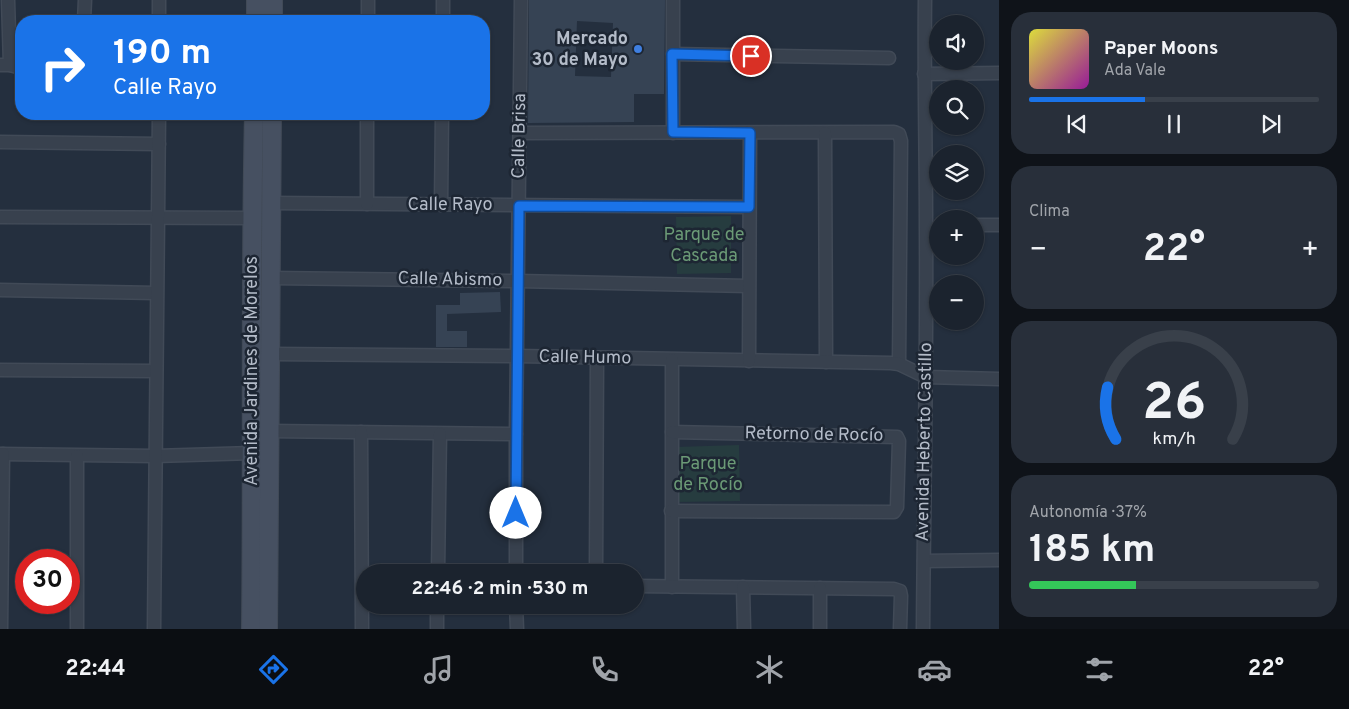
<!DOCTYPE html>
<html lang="es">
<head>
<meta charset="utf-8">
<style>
  body { margin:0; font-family:Overpass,sans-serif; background:#282f3a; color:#f1f3f6; height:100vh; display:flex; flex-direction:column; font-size:19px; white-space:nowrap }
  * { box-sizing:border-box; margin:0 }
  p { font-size:16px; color:#a0a4aa }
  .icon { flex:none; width:28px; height:28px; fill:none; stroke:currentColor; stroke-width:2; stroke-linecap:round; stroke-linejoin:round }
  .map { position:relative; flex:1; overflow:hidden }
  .side { display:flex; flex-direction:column; gap:12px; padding:12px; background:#0f1319; width:350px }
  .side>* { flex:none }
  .hud { position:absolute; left:15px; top:15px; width:475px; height:105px; border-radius:20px; box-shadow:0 1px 4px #0004,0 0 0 1px #39404a; background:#1a73e8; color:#fff; overflow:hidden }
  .tools { position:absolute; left:929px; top:15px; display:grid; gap:10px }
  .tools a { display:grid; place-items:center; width:55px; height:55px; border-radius:50%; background:#1b232e; box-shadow:0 1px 4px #0004,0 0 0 1px #39404a; font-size:25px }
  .speed { position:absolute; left:15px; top:549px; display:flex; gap:10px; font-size:25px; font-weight:700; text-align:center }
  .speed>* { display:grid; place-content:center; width:65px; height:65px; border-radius:50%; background:#1b232e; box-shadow:0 1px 4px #0004,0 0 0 1px #39404a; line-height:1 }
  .speed .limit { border:8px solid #d22; background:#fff; color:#111 }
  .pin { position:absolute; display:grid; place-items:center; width:42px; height:42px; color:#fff; margin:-21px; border:2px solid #fff; border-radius:50%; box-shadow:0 1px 5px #0007 }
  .me { position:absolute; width:55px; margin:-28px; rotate:0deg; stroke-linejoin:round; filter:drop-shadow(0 0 4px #0008) }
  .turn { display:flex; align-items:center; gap:18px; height:105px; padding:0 15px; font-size:22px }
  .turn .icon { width:65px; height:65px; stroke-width:2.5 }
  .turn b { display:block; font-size:35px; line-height:42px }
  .big { font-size:38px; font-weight:700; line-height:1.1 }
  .side .card { flex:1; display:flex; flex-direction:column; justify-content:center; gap:8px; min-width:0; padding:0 18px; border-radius:20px; background:#282f3a }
  .side .dial { align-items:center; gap:0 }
  .dial svg { height:130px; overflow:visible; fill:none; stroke:#39404a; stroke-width:7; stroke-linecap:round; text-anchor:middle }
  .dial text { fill:#f1f3f6; stroke:none }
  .song { display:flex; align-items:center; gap:15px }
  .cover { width:60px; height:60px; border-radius:8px; background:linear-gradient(135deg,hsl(60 70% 55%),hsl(300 70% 35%)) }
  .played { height:5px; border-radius:2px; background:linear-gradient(90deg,#1a73e8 40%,#39404a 40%) }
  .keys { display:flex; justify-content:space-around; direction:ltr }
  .heat { display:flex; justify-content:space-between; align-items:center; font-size:28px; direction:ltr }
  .charge { height:8px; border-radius:4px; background:linear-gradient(90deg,#34c759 37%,#39404a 0) }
  .trip { position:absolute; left:356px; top:564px; width:288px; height:50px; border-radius:25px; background:#1b232e; box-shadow:0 1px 4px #0004,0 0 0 1px #39404a; font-weight:700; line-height:50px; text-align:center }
  .tabs { display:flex; height:80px; justify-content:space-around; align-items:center; background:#0b0e12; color:#a0a4aa }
  .tabs .icon { width:35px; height:35px }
  .tabs .current { color:#1a73e8 }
  .tabs b { font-size:22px; color:#f1f3f6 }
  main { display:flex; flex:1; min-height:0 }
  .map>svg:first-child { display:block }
  .green { fill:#263c3f }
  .building { fill:#364354; fill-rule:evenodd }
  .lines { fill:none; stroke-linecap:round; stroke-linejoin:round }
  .minor-casing { stroke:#414a57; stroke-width:15 }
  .secondary-casing { stroke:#414a57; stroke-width:20 }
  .minor { stroke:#38414e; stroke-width:12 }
  .secondary { stroke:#465061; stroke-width:18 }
  .route-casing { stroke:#114b97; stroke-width:12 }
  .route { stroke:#1a73e8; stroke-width:9 }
  .shop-dot { fill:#3f7fe0; stroke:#1d2633; stroke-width:2 }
  .labels { text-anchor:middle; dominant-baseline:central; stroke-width:5; stroke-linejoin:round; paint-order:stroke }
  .poi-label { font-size:18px; font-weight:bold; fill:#b4bcc9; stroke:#1d2633; text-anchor:end }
  .street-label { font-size:18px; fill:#b4bcc9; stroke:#1d2633 }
  .park-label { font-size:18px; fill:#6b9a76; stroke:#1d2633 }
</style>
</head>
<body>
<main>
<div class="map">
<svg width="999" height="629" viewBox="0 0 999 629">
  <rect width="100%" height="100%" fill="#242f3e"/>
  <g class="green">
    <path d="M731 216V273L677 274 676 217Z"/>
    <path d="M739 445 740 501 677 502 676 447Z"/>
  </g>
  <g class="building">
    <path d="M529 0H665L664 94H634V122L528 123ZM577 21 613 23 611 77 575 76Z"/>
    <path d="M500 292 501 312 447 314V331H467V347H436V305H460V293Z"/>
  </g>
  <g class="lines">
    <defs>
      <g id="minor">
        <path d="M8 0 10 65"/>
        <path d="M84 21 85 0"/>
        <path d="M159 21V0"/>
        <path d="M368 21V0"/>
        <path d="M443 21V0"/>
        <path d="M673 54 889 58"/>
        <path d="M0 65H10L21 68"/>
        <path d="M924 74 999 73"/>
        <path d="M520 133 894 132 899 134 901 141 899 364"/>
        <path d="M673 133V0"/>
        <path d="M825 133 826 362"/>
        <path d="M0 142 159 144"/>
        <path d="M271 203 749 207"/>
        <path d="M367 204V114"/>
        <path d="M441 205 442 114"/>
        <path d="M0 217 252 218"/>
        <path d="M975 225H999"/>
        <path d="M271 278 518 281 748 286"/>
        <path d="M0 290 156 293"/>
        <path d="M271 354 517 356 891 363 899 364 926 377 999 379"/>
        <path d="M672 360V587"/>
        <path d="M749 361 750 133"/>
        <path d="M0 370 156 371"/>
        <path d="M269 431 516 434"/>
        <path d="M361 432 362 629"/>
        <path d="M0 454 155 456 253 453"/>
        <path d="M671 511 894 512 897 507 899 441 897 437 672 432"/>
        <path d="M924 561 999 560"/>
        <path d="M438 572 440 434"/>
        <path d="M516 572V434L521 0"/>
        <path d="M596 572 597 358"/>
        <path d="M635 586 894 589 900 591 901 596 900 629"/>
        <path d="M743 587 744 629"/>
        <path d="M820 588V629"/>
        <path d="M516 605 517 629"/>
        <path d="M1 629 3 454"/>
        <path d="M77 629V456"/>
        <path d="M154 629 159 114"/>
        <path d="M437 629V605"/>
        <path d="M923 629C924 495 927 361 926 227 926 151 924 76 925 0"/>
      </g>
      <g id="secondary">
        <path d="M256 21V0"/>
        <path d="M273 21V0"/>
        <path d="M251 629C253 457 250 285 254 114"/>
        <path d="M268 629 272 114"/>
      </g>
    </defs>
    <use href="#minor" class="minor-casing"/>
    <use href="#secondary" class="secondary-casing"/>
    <use href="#minor" class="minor"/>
    <use href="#secondary" class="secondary"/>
  </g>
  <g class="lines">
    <defs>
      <path id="route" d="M516 513 519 206 749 207 750 133 673 132 672 54 751 56"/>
    </defs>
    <use href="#route" class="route-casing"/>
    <use href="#route" class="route"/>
  </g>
  <circle class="shop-dot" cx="638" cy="49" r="5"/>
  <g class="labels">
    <g class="poi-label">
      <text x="628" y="39">Mercado<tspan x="628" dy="21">30 de Mayo</tspan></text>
    </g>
    <g class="street-label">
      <text transform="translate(520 136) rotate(-89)">Calle Brisa</text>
      <text x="450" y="205">Calle Rayo</text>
      <text transform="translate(450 280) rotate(1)">Calle Abismo</text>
      <text transform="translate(585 358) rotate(1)">Calle Humo</text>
      <text transform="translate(252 371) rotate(-90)">Avenida Jardines de Morelos</text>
      <text transform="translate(814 435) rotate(1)">Retorno de Rocío</text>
      <text transform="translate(925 442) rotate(-89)">Avenida Heberto Castillo</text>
    </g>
    <g class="park-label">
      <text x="704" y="235">Parque de<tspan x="704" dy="21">Cascada</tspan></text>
      <text x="708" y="464">Parque<tspan x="708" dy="21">de Rocío</tspan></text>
    </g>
  </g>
</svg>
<div class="tools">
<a><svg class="icon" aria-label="sound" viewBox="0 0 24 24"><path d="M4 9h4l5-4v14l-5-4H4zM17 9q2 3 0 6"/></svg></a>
<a><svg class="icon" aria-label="search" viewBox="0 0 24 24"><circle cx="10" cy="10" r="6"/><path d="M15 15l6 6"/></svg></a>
<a><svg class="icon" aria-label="layers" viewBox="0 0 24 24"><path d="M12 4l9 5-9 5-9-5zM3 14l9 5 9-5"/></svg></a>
<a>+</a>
<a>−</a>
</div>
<div class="speed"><div class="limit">30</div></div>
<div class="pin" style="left:751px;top:56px;background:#d93025"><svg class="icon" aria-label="arrive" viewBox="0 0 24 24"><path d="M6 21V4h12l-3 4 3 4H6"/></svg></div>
<svg class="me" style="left:516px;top:513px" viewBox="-20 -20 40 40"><circle r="19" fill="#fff"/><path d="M0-13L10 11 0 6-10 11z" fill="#1a73e8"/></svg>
<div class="trip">22:46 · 2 min · 530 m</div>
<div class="hud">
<div class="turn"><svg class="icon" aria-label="right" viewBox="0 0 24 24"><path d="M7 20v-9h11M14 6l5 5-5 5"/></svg><div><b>190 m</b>Calle Rayo</div></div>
</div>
</div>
<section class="side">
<div class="card">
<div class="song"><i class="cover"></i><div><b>Paper Moons</b><p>Ada Vale</p></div></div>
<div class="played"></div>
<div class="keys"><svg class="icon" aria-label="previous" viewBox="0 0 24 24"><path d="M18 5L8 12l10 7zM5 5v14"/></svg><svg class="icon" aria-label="pause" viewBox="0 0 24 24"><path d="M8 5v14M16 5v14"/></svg><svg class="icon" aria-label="next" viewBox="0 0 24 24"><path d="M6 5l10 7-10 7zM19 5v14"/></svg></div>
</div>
<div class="card"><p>Clima</p>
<div class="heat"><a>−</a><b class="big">22°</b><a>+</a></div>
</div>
<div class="card dial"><svg viewBox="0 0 100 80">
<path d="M14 69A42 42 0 1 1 86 69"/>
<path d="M14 69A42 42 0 0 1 9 37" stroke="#1a73e8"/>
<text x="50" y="56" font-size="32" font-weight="700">26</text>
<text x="50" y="72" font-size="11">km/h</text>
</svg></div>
<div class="card"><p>Autonomía · 37%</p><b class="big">185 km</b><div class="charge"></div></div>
</section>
</main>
<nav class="tabs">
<b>22:44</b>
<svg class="icon current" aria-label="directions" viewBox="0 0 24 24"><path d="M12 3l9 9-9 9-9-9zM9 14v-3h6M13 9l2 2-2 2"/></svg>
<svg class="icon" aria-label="music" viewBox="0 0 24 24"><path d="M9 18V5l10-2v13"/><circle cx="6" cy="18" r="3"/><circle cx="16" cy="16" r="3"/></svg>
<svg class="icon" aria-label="phone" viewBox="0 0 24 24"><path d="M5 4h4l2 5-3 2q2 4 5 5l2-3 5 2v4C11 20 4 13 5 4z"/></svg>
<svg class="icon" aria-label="climate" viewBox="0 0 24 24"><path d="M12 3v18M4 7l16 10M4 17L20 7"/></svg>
<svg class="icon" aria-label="car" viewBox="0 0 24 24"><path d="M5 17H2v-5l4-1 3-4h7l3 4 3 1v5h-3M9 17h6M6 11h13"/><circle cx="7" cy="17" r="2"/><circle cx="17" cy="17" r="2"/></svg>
<svg class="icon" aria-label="filters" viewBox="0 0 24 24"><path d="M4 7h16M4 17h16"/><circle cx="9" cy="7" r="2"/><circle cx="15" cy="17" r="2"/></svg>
<b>22°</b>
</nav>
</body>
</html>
